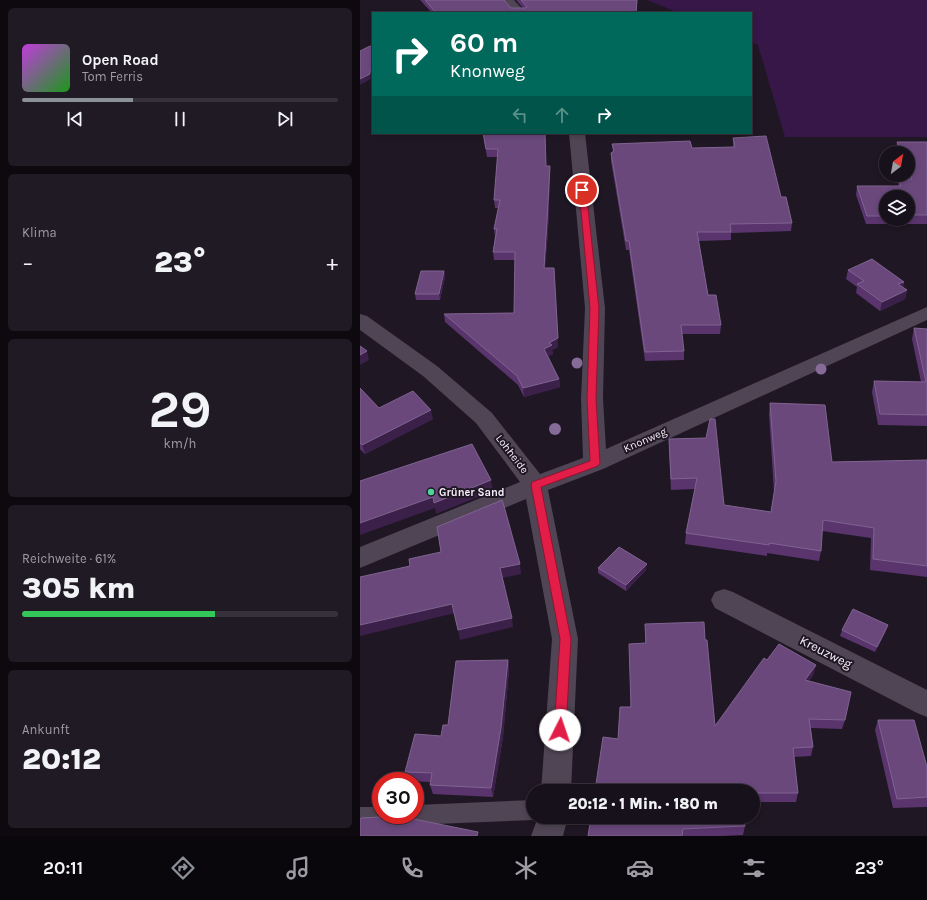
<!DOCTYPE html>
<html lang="de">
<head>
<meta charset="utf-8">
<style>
  body { margin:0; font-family:Karla,sans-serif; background:#201a24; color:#f1f3f6; height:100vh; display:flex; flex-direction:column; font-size:15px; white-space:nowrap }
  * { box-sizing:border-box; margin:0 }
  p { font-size:13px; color:#9e9da3 }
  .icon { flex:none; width:22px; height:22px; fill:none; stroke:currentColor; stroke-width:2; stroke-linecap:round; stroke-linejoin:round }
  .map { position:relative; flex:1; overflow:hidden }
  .panel { display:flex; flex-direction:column; gap:8px; padding:8px; background:#0d090f; width:360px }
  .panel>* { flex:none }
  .top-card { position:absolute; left:12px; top:12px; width:380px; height:122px; border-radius:0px; box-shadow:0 2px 6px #0003,0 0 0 1px #36313a; background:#00695c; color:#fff; overflow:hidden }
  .needle { width:26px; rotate:31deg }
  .tools { position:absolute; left:519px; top:146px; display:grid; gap:8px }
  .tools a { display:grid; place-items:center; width:36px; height:36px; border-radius:50%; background:#17111b; box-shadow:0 2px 6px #0003,0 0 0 1px #36313a; font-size:20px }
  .speed { position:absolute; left:12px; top:772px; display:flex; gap:8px; font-size:20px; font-weight:700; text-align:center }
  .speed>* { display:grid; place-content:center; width:52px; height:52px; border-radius:50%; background:#17111b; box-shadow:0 2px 6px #0003,0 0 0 1px #36313a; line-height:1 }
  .speed .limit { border:6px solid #d22; background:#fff; color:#111 }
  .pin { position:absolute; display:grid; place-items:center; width:34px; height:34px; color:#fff; margin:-17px; border:2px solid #fff; border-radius:50%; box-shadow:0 1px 4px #0007 }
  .me { position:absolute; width:44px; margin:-22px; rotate:4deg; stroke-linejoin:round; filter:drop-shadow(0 0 3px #0008) }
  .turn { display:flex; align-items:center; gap:14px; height:84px; padding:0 12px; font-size:18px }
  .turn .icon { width:52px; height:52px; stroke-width:2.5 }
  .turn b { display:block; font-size:28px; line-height:34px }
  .lanes { display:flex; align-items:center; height:38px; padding:0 12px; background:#0003; justify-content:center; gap:20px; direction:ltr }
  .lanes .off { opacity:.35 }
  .big { font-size:30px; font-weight:800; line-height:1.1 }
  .panel .widget { flex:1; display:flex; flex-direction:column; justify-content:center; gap:6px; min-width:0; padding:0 14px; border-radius:6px; background:#201a24 }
  .panel .dial { align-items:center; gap:0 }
  .dial b { font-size:52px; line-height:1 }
  .song { display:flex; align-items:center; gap:12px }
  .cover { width:48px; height:48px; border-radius:6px; background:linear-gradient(135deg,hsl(290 70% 55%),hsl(120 70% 35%)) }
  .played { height:4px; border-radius:2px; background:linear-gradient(90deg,#8c9099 35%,#36313a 35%) }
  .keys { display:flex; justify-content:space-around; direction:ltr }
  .heat { display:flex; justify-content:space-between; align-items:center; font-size:22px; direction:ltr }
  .charge { height:6px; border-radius:3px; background:linear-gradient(90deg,#34c759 61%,#36313a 0) }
  .trip { position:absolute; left:166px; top:784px; width:234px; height:40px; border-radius:20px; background:#17111b; box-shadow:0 2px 6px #0003,0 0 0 1px #36313a; font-weight:800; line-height:40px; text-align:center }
  .tabs { display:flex; height:64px; justify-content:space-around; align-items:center; background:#09070b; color:#9e9da3 }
  .tabs .icon { width:28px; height:28px }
  .tabs .selected { color:#8c9099 }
  .tabs b { font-size:18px; color:#f1f3f6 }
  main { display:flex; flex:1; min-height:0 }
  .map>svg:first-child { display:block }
  .green { fill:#371648 }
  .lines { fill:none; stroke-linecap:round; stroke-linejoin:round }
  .service { fill:#4f4554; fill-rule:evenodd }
  .minor { fill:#4f4554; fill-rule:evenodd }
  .tree { fill:#866a98 }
  .wall { fill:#59346d; fill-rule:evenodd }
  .shaded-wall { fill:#3b2049 }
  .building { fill:#6a487c; stroke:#806390 }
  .route { fill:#e11d48; stroke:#92132f }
  .poi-dot { fill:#4ed399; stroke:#1f1724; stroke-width:1.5 }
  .labels { text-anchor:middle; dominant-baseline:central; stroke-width:4; stroke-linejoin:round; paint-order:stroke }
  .street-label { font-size:11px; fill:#f6f0fa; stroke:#1f1724 }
  .poi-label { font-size:11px; font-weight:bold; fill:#f6f0fa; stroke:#1f1724; text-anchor:start }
  .near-street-label { font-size:13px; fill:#f6f0fa; stroke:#1f1724 }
</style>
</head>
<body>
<main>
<section class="panel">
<div class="widget">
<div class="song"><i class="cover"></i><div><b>Open Road</b><p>Tom Ferris</p></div></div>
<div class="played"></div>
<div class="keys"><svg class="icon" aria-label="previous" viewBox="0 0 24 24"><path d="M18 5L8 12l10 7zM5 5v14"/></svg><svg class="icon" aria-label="pause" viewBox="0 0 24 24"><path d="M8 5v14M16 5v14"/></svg><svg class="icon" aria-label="next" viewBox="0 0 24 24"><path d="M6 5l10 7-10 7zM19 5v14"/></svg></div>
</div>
<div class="widget"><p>Klima</p>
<div class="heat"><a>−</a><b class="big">23°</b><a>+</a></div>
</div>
<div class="widget dial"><b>29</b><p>km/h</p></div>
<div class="widget"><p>Reichweite · 61%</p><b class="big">305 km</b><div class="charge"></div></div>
<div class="widget"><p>Ankunft</p><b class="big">20:12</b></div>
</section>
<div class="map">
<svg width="567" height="836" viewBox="0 0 567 836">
  <rect width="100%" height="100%" fill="#1f1724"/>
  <path class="green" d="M287 0H567V137H425L398 45 391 42V13H319Z"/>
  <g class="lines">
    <path class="service" d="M173 800V817H179L173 820 0 827V807H21V815H55V805Z"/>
    <g class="minor">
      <path d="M141 0H154L166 13H153Z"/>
      <path d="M209 133H225L245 308 243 399 246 449 567 307V320L243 469 188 490 218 639 211 791H181L192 639 166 499 0 568V547L160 482 116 423 63 376 0 330V314L7 316 77 366 132 413 180 474 223 458 221 399 225 308Z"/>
      <path d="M364 589 373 592 567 690V717L557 713 355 608 351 600 355 592Z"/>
      <path d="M178 817H208L203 836H171Z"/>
    </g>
  </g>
  <g class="tree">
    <circle cx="217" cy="363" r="5.5"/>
    <circle cx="461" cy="369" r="5.5"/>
    <circle cx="195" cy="429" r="6"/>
  </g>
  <g class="wall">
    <path d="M60 0H144L151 8H163L156 0H277V4L276 13H72Z"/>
    <path d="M123 133H185L186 166 190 173 188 231 185 268 198 347 192 350 193 354 188 356 199 379 200 387 164 397 158 385 85 322 84 314 154 313 155 260H134L133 252 135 237 134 229 138 208H135L134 200 138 157H127Z"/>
    <path d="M373 138 421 197 432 223 431 231 371 233V240L339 241 348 295 361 325 360 334H322L324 351V360L285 361 269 250H266L251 161V153L253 152 252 144 332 148 373 147Z"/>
    <path d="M537 142H567V224H506L496 195 497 186H538L539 180 547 179 546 175H548V153H537L536 150ZM526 197H548V219H526Z"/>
    <path d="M488 270 544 282 543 287 547 290 545 299 520 311 496 293 497 287 486 279Z"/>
    <path d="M84 271 85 277 80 300H56L55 294Z"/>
    <path d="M554 328 567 329V426L518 425 512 392 514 381 561 382 552 339Z"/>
    <path d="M0 388 19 408 73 419 5 454 0 449Z"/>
    <path d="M410 403 472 462 567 460V577L510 570 511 538 462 531 461 551 459 561 407 553V556L325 544 326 533 335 489 311 490 309 449V439L364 505 411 512 414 492 409 414Z"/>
    <path d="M238 568 286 570 266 591 238 573Z"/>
    <path d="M285 624 345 640 355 726 407 660 456 665 453 675 449 681 485 720 482 729 451 728 453 747 451 756 434 757 438 793 436 802H393V791L258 739 270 707 285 643Z"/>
    <path d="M528 625 526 631 515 652 480 636 482 630Z"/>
    <path d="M148 660 149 670 143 737 133 797 73 794 70 785V782L48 781 45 772 81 736 88 725Z"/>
    <path d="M518 720 567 767V807L533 808 515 730Z"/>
    <path d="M231 817 385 826 383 835 362 836H228Z"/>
  </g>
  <g class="shaded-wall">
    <path d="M13 69V74L11 75 10 70Z"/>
    <path d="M10 74 11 79 0 85V79Z"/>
    <path d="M190 166V173L188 231 184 277V268Z"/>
    <path d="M194 268 198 347 192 350 193 354 185 358 184 349Z"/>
    <path d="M84 271 85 277 80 300 79 294Z"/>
    <path d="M544 282 542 291 538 284Z"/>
    <path d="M547 290 545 299 520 311 522 302Z"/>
    <path d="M7 351 9 360 0 365V355Z"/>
    <path d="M199 379 200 387 164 397 163 388Z"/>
    <path d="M71 410 73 419 5 454 2 445Z"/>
    <path d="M131 480 133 491 76 514 75 508 0 535V523L73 497Z"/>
    <path d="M160 564 161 574 142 578 140 568Z"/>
    <path d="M287 564 286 570 266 591V585Z"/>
    <path d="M92 604 95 613 0 636V625Z"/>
    <path d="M152 618 153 627 100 640 98 630Z"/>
    <path d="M528 625 526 631 515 652 517 647Z"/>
    <path d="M148 660 149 670 143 737 133 797 131 788Z"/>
    <path d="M456 665 453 675 443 689 445 680Z"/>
  </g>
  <g class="building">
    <path d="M65 0H144L151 8H166L167 7 161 0H277L276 13H76Z"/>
    <path d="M10 46 13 47V69L10 70V74L0 79V51Z"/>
    <path d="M123 133H185L186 166H190L187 222 184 268H194L198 338 189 343 192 345 184 349 199 379 163 388 157 376 84 314 154 313 155 252H133L137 229H134L140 200H134L138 149H126Z"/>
    <path d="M406 136 421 197H426L432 223 370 224 371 232H337L348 295H356L361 325H321L324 351 285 352 269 241H266L251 153 254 151 252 144 330 141 332 148 375 147 373 138Z"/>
    <path d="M537 142H567V215H548V197H526V216H507L497 186H541L539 180 552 179 548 169V153H542Z"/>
    <path d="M512 259 544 282 538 284 547 290 522 302 497 284 504 281 488 270Z"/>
    <path d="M61 271H84L79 294H55Z"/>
    <path d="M554 328 567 329V415L520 414 514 381 566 382Z"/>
    <path d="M0 346 7 351 0 355Z"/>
    <path d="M0 388 19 408 53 391 71 410 2 445 0 443Z"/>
    <path d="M410 403 465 405 472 462 567 460V566L513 559 514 528 463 520 461 551 409 543V545L326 533 337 478 311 479 309 439 346 438 350 419H355L364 505 411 512 416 481Z"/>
    <path d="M112 444 131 480 74 503 73 497 0 523V481Z"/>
    <path d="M142 500 144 506 160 564 140 568 152 618 98 630 92 604 0 625V577L50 566 49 559 81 552 77 527Z"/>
    <path d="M259 547 287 564 266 585 238 568Z"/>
    <path d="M493 609 528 625 517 647 482 630Z"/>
    <path d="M344 622 345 640H347L355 726 404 658 407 660 419 644 456 665 445 680 491 692 485 720 449 719 453 747 433 748 438 793H393V791H235L243 737 258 739 260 707H271L269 644 286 643 285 624Z"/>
    <path d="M148 660 141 728 131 788 70 785 72 773 45 772 55 734 81 736 83 725H88L96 661Z"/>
    <path d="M518 720H554L567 767V797L537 799Z"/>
    <path d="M39 816 118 832 117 836H0V820L1 818Z"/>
    <path d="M231 817H384L385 826 323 829 322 836H228Z"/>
  </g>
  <path class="route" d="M222 188 226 190 239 308 236 399 240 463 238 466 181 487 211 639 206 730 204 734 200 736 195 734 194 730 200 639 171 485 172 482 230 461 227 399 230 308 219 190Z"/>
  <circle class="poi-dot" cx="71" cy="492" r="4"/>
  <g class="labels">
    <g class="street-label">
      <text transform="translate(285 440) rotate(-24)">Knonweg</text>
      <text transform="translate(152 454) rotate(52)">Lohheide</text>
    </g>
    <g class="poi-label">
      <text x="79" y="492">Grüner Sand</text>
    </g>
    <g class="near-street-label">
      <text transform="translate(466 652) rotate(27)">Kreuzweg</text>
    </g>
  </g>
</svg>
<div class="tools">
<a><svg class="needle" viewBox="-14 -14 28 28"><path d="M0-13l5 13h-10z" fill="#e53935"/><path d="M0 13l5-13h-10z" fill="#9e9da3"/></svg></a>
<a><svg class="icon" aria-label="layers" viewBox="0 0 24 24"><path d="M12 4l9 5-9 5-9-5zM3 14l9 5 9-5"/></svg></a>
</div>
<div class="speed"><div class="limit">30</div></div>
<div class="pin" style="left:222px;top:190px;background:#d93025"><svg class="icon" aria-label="arrive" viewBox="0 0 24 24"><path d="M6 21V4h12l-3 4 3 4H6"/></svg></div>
<svg class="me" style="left:200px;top:730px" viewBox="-20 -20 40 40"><circle r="19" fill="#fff"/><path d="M0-13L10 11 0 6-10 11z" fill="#e11d48"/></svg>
<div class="trip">20:12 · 1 Min. · 180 m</div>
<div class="top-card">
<div class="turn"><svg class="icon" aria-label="right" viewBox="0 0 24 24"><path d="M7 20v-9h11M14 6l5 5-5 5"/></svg><div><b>60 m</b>Knonweg</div></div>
<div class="lanes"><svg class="icon off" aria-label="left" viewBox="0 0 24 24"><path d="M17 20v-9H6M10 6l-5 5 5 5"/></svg><svg class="icon off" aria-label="ahead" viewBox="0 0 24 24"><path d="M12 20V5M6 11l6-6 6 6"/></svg><svg class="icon" aria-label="right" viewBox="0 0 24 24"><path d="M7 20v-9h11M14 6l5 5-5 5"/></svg></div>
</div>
</div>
</main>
<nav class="tabs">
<b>20:11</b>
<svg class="icon selected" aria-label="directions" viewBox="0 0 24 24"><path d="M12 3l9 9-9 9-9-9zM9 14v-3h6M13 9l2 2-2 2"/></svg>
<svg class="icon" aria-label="music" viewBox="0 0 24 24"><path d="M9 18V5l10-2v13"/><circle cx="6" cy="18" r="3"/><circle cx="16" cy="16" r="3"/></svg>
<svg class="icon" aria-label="phone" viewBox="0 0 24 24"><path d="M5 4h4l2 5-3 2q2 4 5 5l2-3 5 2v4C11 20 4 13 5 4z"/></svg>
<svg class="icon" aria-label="climate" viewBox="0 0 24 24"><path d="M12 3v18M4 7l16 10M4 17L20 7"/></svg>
<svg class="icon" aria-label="car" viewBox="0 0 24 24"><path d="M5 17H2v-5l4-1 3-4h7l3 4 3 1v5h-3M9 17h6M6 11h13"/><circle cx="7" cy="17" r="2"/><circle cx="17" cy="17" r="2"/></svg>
<svg class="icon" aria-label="filters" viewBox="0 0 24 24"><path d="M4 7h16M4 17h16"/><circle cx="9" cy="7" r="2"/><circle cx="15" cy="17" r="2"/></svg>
<b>23°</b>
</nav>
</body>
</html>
